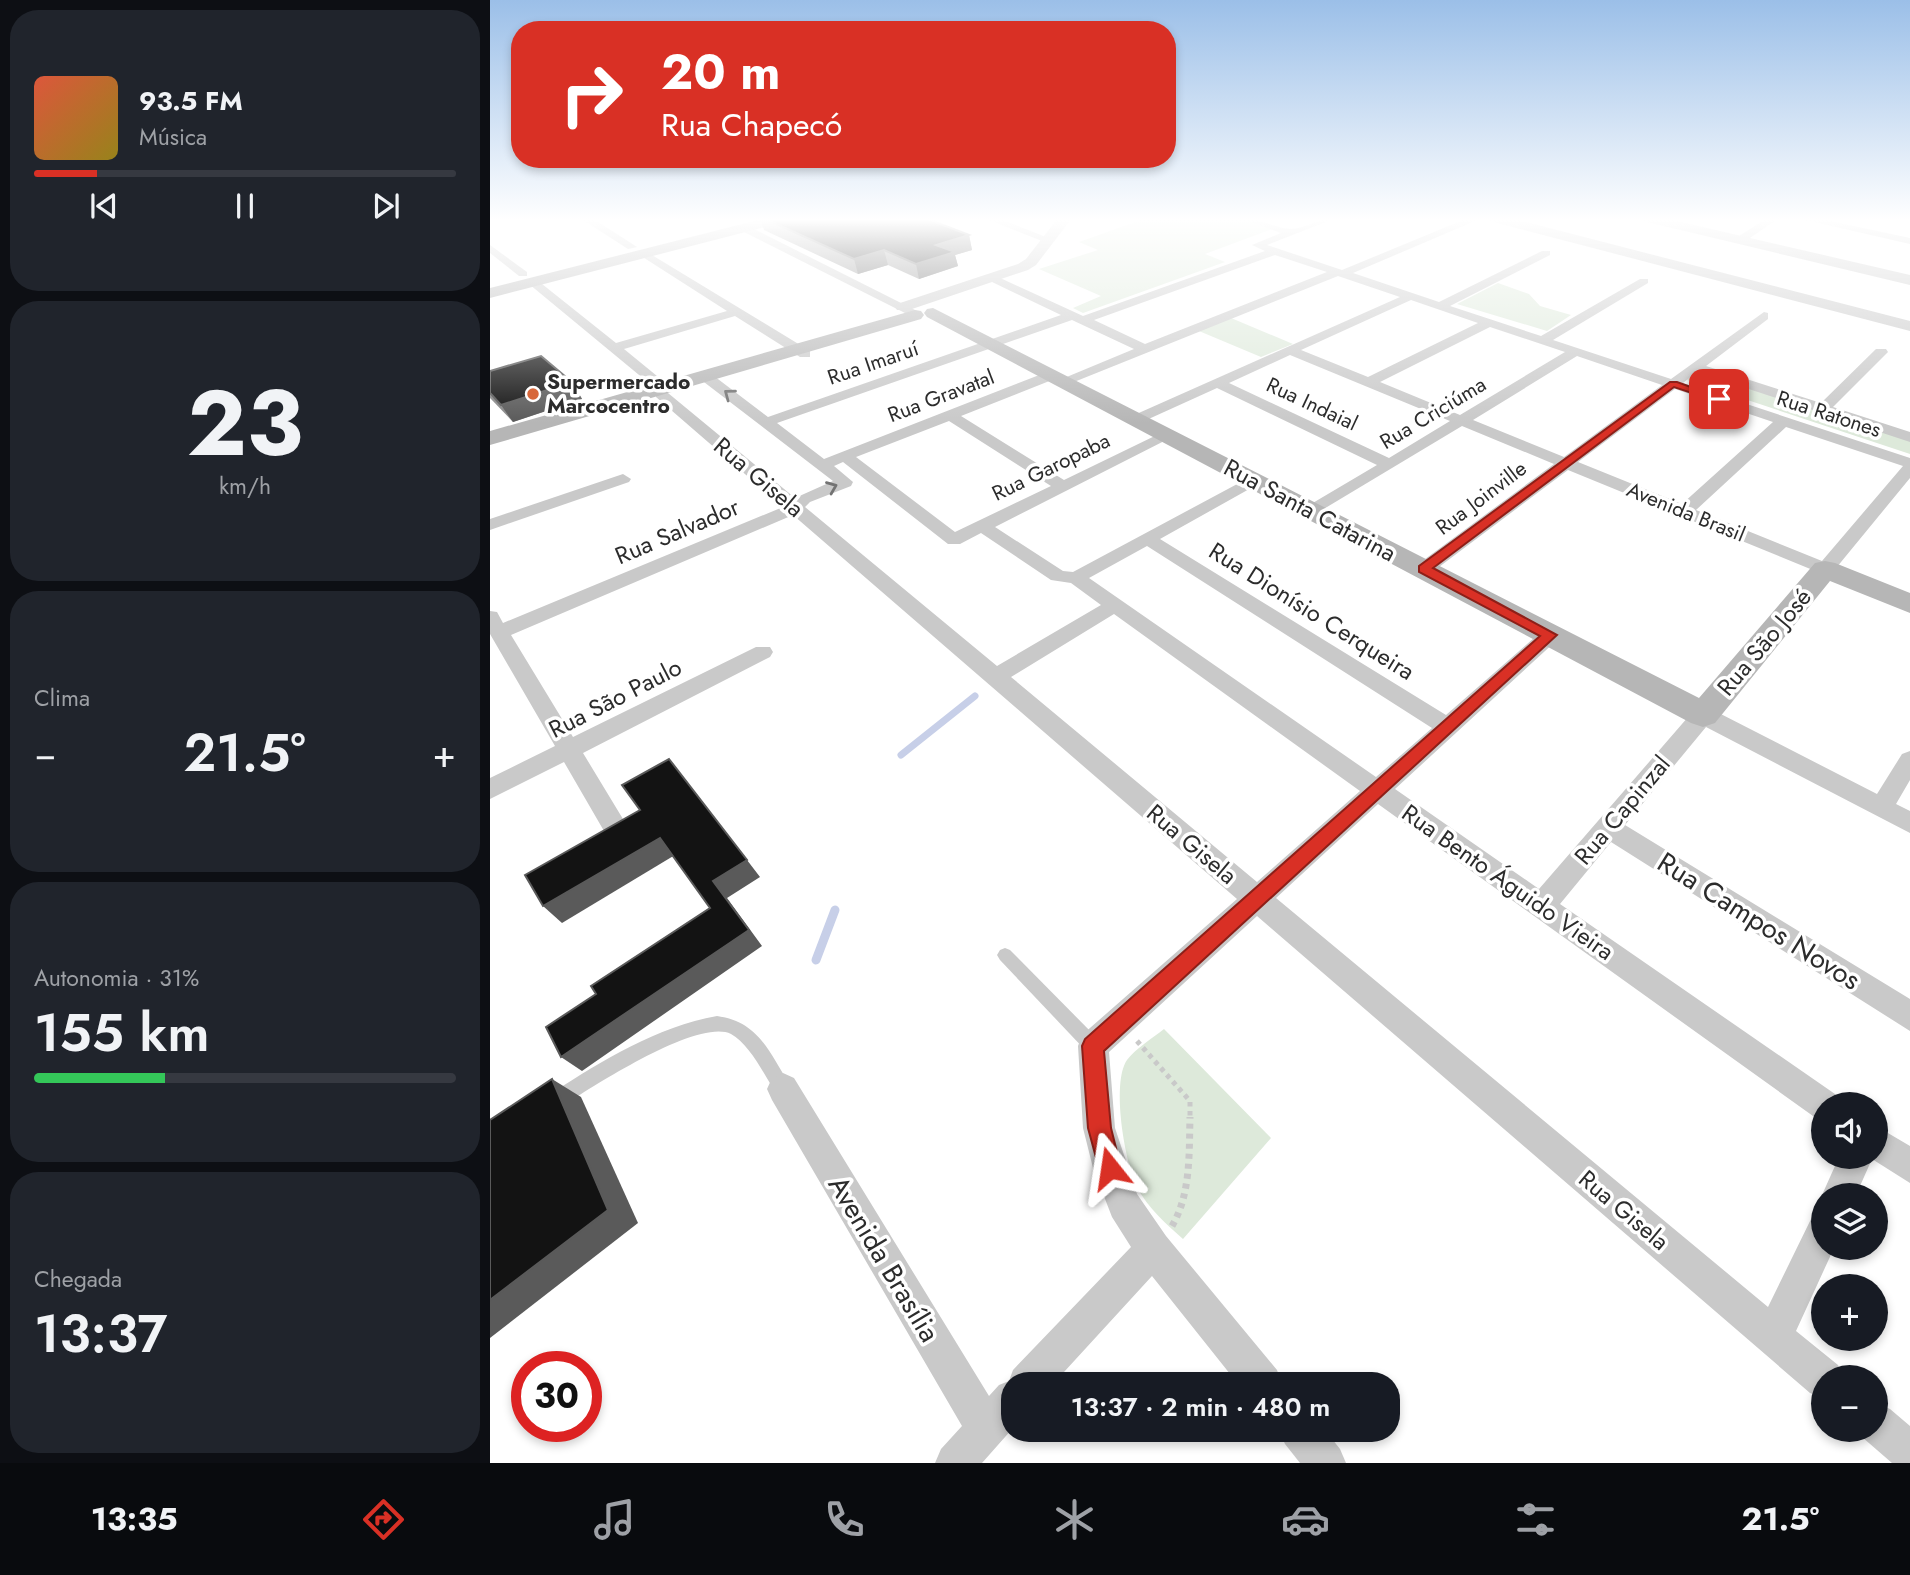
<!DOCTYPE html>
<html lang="pt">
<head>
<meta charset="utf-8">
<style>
  body { margin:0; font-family:Jost,sans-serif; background:#20242c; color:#f1f3f6; height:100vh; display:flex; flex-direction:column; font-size:26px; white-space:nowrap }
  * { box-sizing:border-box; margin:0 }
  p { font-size:23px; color:#9ea1a6 }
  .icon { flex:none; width:38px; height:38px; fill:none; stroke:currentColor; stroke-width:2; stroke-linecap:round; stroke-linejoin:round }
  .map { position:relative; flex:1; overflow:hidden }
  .drawer { display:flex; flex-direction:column; gap:10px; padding:10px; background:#0d0f14; width:490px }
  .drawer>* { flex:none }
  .top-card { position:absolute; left:21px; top:21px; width:665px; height:147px; border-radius:28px; box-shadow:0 4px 10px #0003; background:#d93025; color:#fff; overflow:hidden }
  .buttons { position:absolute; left:1321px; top:1092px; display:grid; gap:14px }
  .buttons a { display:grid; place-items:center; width:77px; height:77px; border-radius:50%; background:#171b24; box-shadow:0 4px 10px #0003; font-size:35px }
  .speed { position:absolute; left:21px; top:1351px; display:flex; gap:14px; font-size:35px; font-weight:700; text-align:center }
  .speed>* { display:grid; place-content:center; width:91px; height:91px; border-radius:50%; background:#171b24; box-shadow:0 4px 10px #0003; line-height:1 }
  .speed .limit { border:10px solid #d22; background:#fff; color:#111 }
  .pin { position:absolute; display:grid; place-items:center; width:60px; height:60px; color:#fff; margin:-30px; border-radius:14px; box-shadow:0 4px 10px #0006 }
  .me { position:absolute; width:77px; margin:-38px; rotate:345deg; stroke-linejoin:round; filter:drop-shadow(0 0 5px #0008) }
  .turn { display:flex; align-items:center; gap:24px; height:147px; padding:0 35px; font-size:32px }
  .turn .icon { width:91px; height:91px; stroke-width:2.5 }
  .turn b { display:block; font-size:49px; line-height:60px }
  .big { font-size:52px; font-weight:600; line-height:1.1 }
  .drawer .tile { flex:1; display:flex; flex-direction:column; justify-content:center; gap:10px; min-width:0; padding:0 24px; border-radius:28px; background:#20242c }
  .drawer .dial { align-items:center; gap:0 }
  .dial b { font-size:91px; line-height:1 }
  .song { display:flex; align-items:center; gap:21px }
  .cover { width:84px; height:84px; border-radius:10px; background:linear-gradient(135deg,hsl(10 70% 55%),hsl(50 70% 35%)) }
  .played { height:7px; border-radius:4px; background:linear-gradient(90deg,#d93025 15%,#363941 15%) }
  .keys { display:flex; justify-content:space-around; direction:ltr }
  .heat { display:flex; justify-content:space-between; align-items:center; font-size:38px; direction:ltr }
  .charge { height:10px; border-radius:5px; background:linear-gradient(90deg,#34c759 31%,#363941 0) }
  .trip { position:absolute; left:511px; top:1372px; width:399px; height:70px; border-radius:28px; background:#171b24; box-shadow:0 4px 10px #0003; font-weight:600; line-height:70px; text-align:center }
  .tabs { display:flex; height:112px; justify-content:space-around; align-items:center; background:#090b0e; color:#9ea1a6 }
  .tabs .icon { width:49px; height:49px }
  .tabs .on { color:#d93025 }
  .tabs b { font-size:32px; color:#f1f3f6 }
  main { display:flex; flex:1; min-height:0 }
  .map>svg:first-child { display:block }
  .green { fill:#dde9da }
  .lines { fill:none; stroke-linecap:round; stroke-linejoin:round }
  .stream-far1 { stroke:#c7cfe8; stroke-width:7 }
  .stream { stroke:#c7cfe8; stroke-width:9 }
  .path-far1 { stroke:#c9c9c9; stroke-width:5; stroke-dasharray:4.5 4.5; stroke-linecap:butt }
  .path { stroke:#c9c9c9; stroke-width:7; stroke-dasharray:5 5; stroke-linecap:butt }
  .service { fill:#c9c9c9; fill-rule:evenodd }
  .minor { fill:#c9c9c9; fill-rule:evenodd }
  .tertiary { fill:#c9c9c9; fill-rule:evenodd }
  .secondary { fill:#b6b6b6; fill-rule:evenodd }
  .wall { fill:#898989 }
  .shaded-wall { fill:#5a5a5a }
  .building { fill:#131313; stroke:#5a5a5a; stroke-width:2 }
  .oneway { stroke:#737373 }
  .route { fill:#d93025; stroke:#8d1f18; stroke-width:2 }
  .poi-dot { fill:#d7673a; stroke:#fff; stroke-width:2.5 }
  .labels { text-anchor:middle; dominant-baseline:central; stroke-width:7; stroke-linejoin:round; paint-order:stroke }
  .far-street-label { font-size:21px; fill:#2c2c2c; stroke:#fff }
  .far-poi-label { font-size:21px; font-weight:bold; fill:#2c2c2c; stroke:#fff; text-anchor:start }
  .street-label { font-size:24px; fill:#2c2c2c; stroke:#fff }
  .near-street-label { font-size:28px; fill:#2c2c2c; stroke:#fff }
</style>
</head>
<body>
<main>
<section class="drawer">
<div class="tile">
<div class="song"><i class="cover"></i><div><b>93.5 FM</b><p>Música</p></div></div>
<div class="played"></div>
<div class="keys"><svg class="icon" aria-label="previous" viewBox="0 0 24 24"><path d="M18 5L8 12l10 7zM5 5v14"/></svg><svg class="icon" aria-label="pause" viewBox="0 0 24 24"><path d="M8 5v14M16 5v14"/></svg><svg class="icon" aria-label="next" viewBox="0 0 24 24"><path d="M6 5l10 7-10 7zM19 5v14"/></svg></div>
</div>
<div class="tile dial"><b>23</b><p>km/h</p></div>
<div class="tile"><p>Clima</p>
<div class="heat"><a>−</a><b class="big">21.5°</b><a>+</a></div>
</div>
<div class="tile"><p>Autonomia · 31%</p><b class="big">155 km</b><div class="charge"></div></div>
<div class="tile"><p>Chegada</p><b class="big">13:37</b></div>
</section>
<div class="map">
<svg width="1420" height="1463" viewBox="0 0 1420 1463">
  <rect width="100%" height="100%" fill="#fff"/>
  <g class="green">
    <path d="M657 218H750L782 229 715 254 735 262 593 313 583 308 611 296 549 269 608 250 589 242Z"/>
    <path d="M1008 283 1039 294 1050 306 1081 315 1057 331 967 304Z"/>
    <path d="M741 318 803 344 771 357 709 331Z"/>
    <path d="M1207 371 1420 440V454L1197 380Z"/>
    <path d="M674 1029 781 1138 693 1239C676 1224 658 1208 647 1187 635 1163 621 1083 637 1060 645 1049 663 1038 674 1029Z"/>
  </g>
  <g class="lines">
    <path class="stream-far1" d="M411 755 485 696"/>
    <path class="stream" d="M326 960 345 910"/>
    <path class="path-far1" d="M647 1041 700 1101V1118"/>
    <path class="path" d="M682 1226C701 1194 699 1153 700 1117"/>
    <g class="service">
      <path d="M515 948 520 950 609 1040 611 1046 609 1052 603 1054 597 1052 510 960 507 955 510 950Z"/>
      <path d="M227 1016C269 1022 278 1051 299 1083L302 1089 299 1095 293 1098 287 1095C276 1078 260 1044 241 1034 208 1018 104 1086 74 1105L68 1108 62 1105 59 1099 62 1093C113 1060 167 1027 227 1016Z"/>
    </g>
    <g class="minor">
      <path d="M90 218H102L147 247 138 249Z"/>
      <path d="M494 218H508L561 239 552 241Z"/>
      <path d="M750 218C769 218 787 229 801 229 815 229 829 218 846 218L777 245 852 270 978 218H992L863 273 949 302 1052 251H1060V255L960 306 1051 336 1150 279H1158V283L1063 340 1181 379 1274 312 1278 313V319L1216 366 1331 403 1386 349H1396L1398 352 1343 407 1420 432V442L1207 372 1193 383 1420 458V478L1342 573 1335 575 1078 470 941 573 934 575 925 569 927 565 1064 464 972 426 822 516 813 511 816 507 887 465 727 388 652 422H642L640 419 642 416 910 297 848 276 579 384H569L567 381 644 349 582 320 287 423 334 459 557 372H567V378L471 416 574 480 673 432 678 430 686 435 505 527 573 571 583 572 764 475 772 480 770 483 670 539 956 715 1053 630H1067L1070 635 1067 640 905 789 1049 889 1205 709 1213 707 1221 709 1387 794 1412 754 1420 751V780L1406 804 1420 811V833L1216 727 1135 825 1420 999V1031L1121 842 1070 904 1345 1094 1350 1104H1334V1121L1323 1116 888 804 786 898 1278 1307 1322 1217 1334 1212V1248H1344L1306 1331 1348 1365 1353 1377H1334V1398L1320 1393 767 916 619 1052 625 1128 647 1194 676 1236 787 1370 792 1384H748L662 1276 563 1384H523V1428L492 1463H445L451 1449 472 1426 282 1100 277 1089 282 1078 293 1073 304 1078 499 1396 509 1385 519 1381 523 1370 641 1247 622 1217 603 1168 593 1128 588 1046 592 1035 747 899 303 515 21 635 83 737 266 647H280L283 652 280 657 93 753 136 824 132 831 123 834 114 831 74 762 0 799V778L65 746 0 634V611L7 612 13 623 293 507 166 397V389L39 284V280H47L126 343 237 311 148 254 157 252 320 351V357H310L245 316 134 349 178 385V393L305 498 343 481 210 379V373H220L278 417 571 315 500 281V277H508L593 316 775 251 762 245 791 233ZM785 255 837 272 655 344 604 320ZM921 300 988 323 878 377 811 350ZM1000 327 1075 352 970 415 890 382ZM800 355 960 421 899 458 739 383ZM1087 356 1172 385 1074 457 983 420ZM1185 389 1283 422 1192 504 1088 462ZM459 421 561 486 465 532 366 457ZM1296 427 1413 466 1332 561 1206 510ZM353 462 458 544H470L491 533 561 580 581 583 611 605 507 666 315 507 320 502 361 486 363 482 344 466ZM657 546 942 728 886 777 599 578ZM624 614 870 791 767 882 521 677Z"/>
      <path d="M1277 218H1289L1254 242H1246V238Z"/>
      <path d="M1307 218H1326L1420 238V244Z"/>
      <path d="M250 226H258L429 312 419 315 250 230Z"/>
      <path d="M0 245 37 272V276H29L0 253Z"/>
      <path d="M133 474 141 479 139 482 0 530V519Z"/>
      <path d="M1386 1126 1420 1146V1183L1382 1159 1366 1195H1334V1199L1332 1195 1349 1157H1386Z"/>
      <path d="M1386 1403 1400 1409 1420 1426V1463H1402L1372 1437 1369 1430H1386Z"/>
      <path d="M789 1430H835L850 1449 856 1463H810L795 1444Z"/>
    </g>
    <g class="tertiary">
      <path d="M568 218H582L546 265 538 270 419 310H407L405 307 407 304 528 264 536 259Z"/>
      <path d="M999 218H1020L1420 321V331L1000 221Z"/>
      <path d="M1150 218H1174L1420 275V285L1157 222Z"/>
    </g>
    <g class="secondary">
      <path d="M276 218H300L298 221 0 298V288Z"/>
      <path d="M443 308 1209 698 1325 563 1335 561 1345 563 1420 593V613L1340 581 1225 723 1213 727 1201 723 437 317 434 313 437 309Z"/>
      <path d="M425 310 431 311 434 315 431 319 0 445V431Z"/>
    </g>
  </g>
  <g class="wall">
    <path d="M270 218H435L479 235 482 250 465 255 468 266 429 279 398 265 368 274 274 230Z"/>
    <path d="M0 371 82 382 92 399 23 422 0 398Z"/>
  </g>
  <g class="shaded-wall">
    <path d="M479 235 482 250 465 255 468 266 429 279 426 264 446 245Z"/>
    <path d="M394 250 398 265 368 274 364 259Z"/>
    <path d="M82 382 92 399 23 422 11 405Z"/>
    <path d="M170 838 185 855 72 923 53 906Z"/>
    <path d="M257 860 270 877 237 898 272 946 92 1071 71 1057 259 930 223 881Z"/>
    <path d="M62 1079 91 1097 148 1223 0 1338V1300Z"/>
  </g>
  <g class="building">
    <path d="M273 218H435L479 235 446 245 465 252 426 264 394 250 364 259Z"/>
    <path d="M51 356 82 382 11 405 0 393V371Z"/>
    <path d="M179 759 257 860 223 881 259 930 71 1057 56 1027 106 994 101 986 220 908 170 838 53 906 35 875 150 810 132 785Z"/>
    <path d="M62 1079 118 1210 0 1300V1120Z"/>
  </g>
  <defs><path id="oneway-chevron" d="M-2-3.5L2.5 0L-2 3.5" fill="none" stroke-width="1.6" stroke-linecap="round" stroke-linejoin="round" transform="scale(1.75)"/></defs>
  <g class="oneway">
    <use href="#oneway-chevron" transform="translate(239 394) rotate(-143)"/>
    <use href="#oneway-chevron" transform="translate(342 487) rotate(-22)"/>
  </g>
  <linearGradient id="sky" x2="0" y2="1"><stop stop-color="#9bbfe8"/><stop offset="0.52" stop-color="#fff"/><stop offset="1" stop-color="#fff" stop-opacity="0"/></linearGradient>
  <rect width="1420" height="423" fill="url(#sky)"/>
  <path class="route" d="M1180 382H1187L1234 399 1229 402 1184 387 943 568 1067 635 614 1051 621 1128 631 1168 628 1176 620 1180 611 1176 598 1128 592 1046 595 1039 1050 636 929 572V566Z"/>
  <circle class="poi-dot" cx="43" cy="394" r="7"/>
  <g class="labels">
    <g class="far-street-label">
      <text transform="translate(383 363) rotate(-19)">Rua Imaruí</text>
      <text transform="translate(451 396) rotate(-21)">Rua Gravatal</text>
      <text transform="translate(822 404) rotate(25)">Rua Indaial</text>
      <text transform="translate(943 413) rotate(-31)">Rua Criciúma</text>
      <text transform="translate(1339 414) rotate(18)">Rua Ratones</text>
      <text transform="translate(561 467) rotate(-26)">Rua Garopaba</text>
      <text transform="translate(991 498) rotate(-37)">Rua Joinville</text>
      <text transform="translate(1196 512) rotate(22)">Avenida Brasil</text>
    </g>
    <g class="far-poi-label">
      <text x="57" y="382">Supermercado<tspan x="57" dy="24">Marcocentro</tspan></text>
    </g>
    <g class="street-label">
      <text transform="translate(269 477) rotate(40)">Rua Gisela</text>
      <text transform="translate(820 510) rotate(28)">Rua Santa Catarina</text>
      <text transform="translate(187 531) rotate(-23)">Rua Salvador</text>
      <text transform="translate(822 611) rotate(32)">Rua Dionísio Cerqueira</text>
      <text transform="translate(1274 642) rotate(-50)">Rua São José</text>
      <text transform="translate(125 698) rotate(-27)">Rua São Paulo</text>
      <text transform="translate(1132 810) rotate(-50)">Rua Capinzal</text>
      <text transform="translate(702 844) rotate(40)">Rua Gisela</text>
      <text transform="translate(1018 882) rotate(35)">Rua Bento Águido Vieira</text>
      <text transform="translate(1134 1210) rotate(40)">Rua Gisela</text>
    </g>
    <g class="near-street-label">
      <text transform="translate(1269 921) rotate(32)">Rua Campos Novos</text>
      <text transform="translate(394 1259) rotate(59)">Avenida Brasília</text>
    </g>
  </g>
</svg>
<div class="buttons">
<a><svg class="icon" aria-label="sound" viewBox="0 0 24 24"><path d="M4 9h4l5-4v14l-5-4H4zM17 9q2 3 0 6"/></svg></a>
<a><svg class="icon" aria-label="layers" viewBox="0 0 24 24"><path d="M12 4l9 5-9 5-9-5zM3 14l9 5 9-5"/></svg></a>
<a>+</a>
<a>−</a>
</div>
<div class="speed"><div class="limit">30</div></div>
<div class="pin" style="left:1229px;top:399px;background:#d93025"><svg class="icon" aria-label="arrive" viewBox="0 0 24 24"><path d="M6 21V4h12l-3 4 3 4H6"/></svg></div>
<svg class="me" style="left:620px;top:1168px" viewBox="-20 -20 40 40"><path d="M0-17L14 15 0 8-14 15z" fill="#d93025" stroke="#fff" stroke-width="4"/></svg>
<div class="trip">13:37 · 2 min · 480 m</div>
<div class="top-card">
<div class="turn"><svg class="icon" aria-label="right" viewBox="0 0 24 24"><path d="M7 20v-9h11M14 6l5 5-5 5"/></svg><div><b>20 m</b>Rua Chapecó</div></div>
</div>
</div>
</main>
<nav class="tabs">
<b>13:35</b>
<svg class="icon on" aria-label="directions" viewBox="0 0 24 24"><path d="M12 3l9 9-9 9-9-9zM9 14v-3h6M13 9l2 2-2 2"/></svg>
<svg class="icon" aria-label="music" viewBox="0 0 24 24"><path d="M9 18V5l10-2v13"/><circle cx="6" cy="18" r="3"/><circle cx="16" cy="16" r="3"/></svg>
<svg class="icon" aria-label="phone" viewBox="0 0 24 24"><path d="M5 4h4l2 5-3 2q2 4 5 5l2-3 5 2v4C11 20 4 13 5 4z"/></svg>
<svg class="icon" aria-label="climate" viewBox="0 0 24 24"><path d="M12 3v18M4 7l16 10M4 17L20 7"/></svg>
<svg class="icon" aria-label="car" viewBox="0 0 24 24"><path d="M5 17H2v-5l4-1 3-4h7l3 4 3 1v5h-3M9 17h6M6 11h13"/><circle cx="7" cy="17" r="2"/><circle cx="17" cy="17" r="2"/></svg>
<svg class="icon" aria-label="filters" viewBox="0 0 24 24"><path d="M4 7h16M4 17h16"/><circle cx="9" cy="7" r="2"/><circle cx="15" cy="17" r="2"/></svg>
<b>21.5°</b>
</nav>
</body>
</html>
